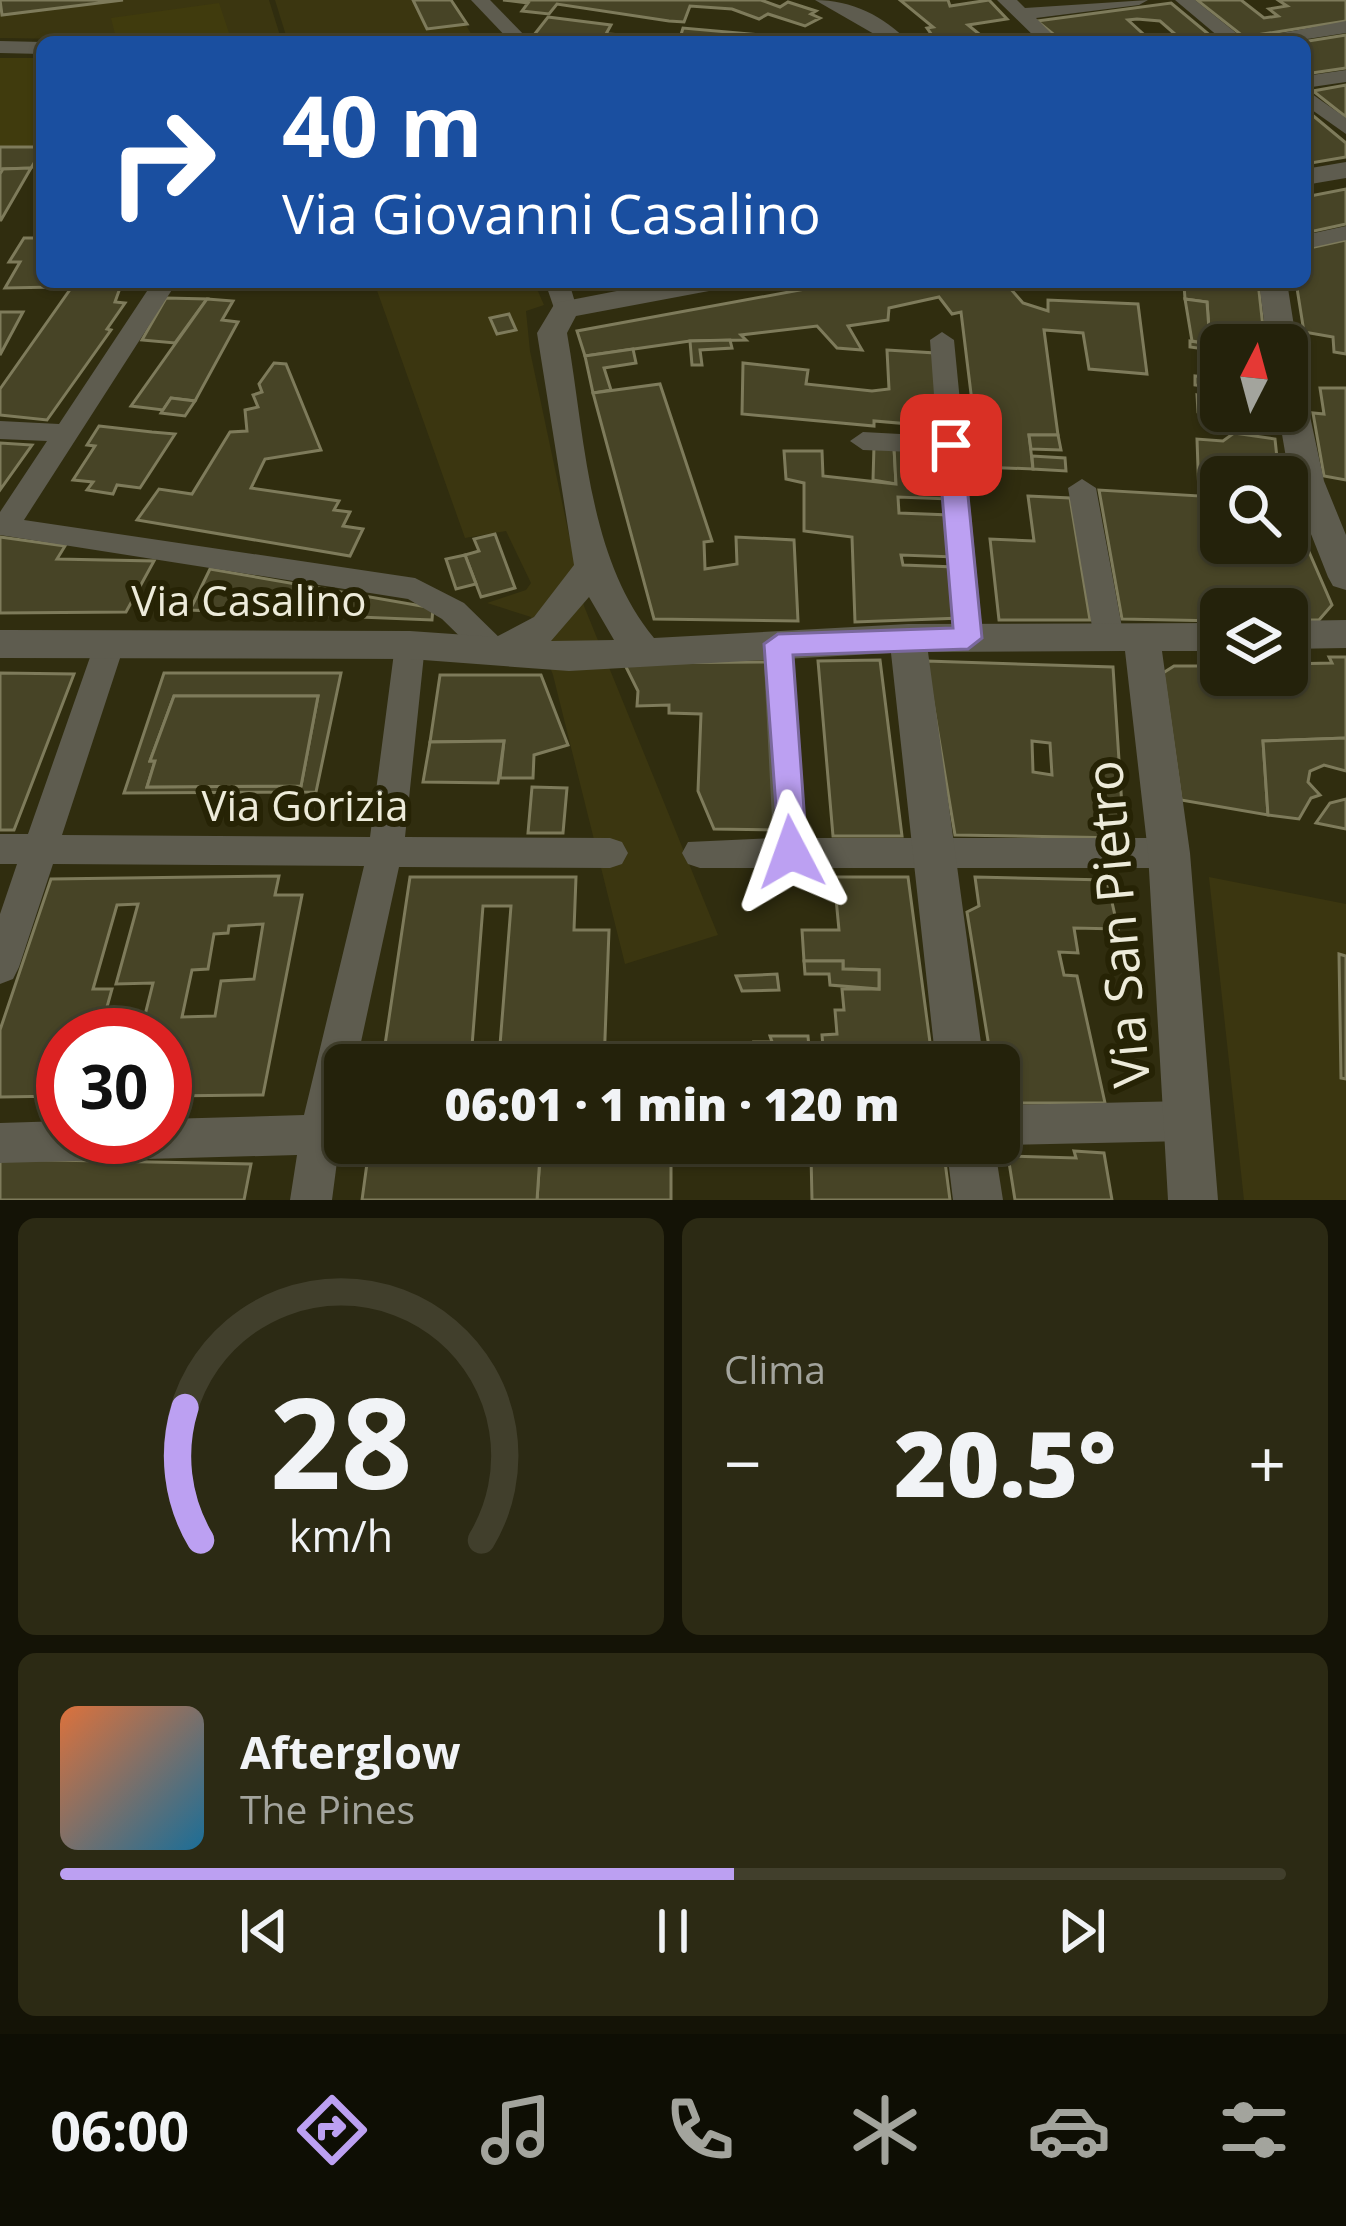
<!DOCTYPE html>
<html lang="it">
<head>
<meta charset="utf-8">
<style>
  body { margin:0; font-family:"Open Sans",sans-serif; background:#2c2a14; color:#f1f3f6; height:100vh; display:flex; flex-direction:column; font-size:45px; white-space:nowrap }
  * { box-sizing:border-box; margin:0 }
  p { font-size:39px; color:#a3a49d }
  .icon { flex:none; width:66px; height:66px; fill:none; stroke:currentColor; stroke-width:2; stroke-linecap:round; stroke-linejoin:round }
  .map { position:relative; height:1200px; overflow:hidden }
  .side { display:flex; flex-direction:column; gap:18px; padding:18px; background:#141306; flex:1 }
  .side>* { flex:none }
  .top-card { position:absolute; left:36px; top:36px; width:1275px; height:252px; border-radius:18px; box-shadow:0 3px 9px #0004,0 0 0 3px #413f2c; background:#1a4fa0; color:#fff; overflow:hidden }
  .needle { width:78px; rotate:6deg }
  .tools { position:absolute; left:1200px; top:324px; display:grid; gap:24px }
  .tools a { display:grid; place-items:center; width:108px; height:108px; border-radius:18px; background:#24220b; box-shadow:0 3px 9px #0004,0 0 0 3px #413f2c; font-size:60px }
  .speed { position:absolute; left:36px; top:1008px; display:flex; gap:24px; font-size:60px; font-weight:700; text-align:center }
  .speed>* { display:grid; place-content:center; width:156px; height:156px; border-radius:50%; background:#24220b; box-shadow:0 3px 9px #0004,0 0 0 3px #413f2c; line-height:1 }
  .speed .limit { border:18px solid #d22; background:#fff; color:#111 }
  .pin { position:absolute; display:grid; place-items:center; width:102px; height:102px; color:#fff; margin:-51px; border-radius:24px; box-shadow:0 6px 18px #0006 }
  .me { position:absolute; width:132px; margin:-66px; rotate:356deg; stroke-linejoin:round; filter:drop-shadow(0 0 9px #0008) }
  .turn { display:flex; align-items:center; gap:42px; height:252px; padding:0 48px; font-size:54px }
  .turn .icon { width:156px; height:156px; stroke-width:2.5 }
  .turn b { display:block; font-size:84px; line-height:102px }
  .big { font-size:90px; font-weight:800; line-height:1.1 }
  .side .widget { flex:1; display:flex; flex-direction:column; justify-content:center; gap:18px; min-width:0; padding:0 42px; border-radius:18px; background:#2c2a14 }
  .side .dial { align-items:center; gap:0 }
  .dial svg { height:312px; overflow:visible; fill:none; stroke:#413f2c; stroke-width:7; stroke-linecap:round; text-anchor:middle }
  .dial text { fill:#f1f3f6; stroke:none }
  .song { display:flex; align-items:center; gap:36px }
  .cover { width:144px; height:144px; border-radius:18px; background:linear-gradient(135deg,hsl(20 70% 55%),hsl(200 70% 35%)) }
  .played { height:12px; border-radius:6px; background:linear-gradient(90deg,#bca0f2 55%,#413f2c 55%) }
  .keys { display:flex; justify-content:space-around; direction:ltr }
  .heat { display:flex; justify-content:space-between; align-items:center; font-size:66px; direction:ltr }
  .side .tiles { flex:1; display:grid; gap:18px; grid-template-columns:1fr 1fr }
  .widget:last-child { grid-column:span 2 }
  .trip { position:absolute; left:324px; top:1044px; width:696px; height:120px; border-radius:18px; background:#24220b; box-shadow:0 3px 9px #0004,0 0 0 3px #413f2c; font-weight:800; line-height:120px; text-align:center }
  .tabs { display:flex; height:192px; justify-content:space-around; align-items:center; background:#0e0e04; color:#a3a49d }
  .tabs .icon { width:84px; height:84px }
  .tabs .on { color:#bca0f2 }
  .tabs b { font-size:54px; color:#f1f3f6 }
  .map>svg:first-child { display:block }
  .built { fill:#3b3610 }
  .green { fill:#403b0d }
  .building { fill:#474426; stroke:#7e7b5b; stroke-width:3; fill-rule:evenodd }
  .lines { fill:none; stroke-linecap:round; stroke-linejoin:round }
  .minor { fill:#5e5c4f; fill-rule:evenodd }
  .tertiary { fill:#5e5c4f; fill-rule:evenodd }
  .route { fill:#bca0f2; stroke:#7a689d; stroke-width:3 }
  .labels { text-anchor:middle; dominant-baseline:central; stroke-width:12; stroke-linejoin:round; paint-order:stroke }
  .street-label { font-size:42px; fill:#edebda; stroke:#262305 }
  .near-street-label { font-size:51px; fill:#edebda; stroke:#262305 }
</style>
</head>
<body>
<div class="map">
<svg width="1346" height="1200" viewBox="0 0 1346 1200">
  <rect width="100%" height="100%" fill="#302d0f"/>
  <g class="built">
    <path d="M0 0H269L282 42 0 38Z"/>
    <path d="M275 0H451L476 42H288Z"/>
    <path d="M374 282H534L544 305 526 311 530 351 584 606 718 935 625 964 553 675 531 617 487 603 526 590 531 583 506 531 465 538Z"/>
    <path d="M1209 877 1346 904V1200H1244Z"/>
  </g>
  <g class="green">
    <path d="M219 3 232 42H117L111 18Z"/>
    <rect x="0" y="58" width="42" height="89"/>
  </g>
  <g class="building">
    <path d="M0 0H123L2 15Z"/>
    <path d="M413 0H451L467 24 427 29Z"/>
    <path d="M503 0H761L780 7 788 2 816 11 811 14 820 18 805 26 768 14 759 19 732 9 690 6 684 22 669 21 557 4 549 14 522 11 528 3Z"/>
    <path d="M900 0H948L950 6 989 0 1007 19 968 25 989 42H937L927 28 933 27Z"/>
    <path d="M1197 0H1241L1264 18 1278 16 1269 9 1287 6 1278 0H1346V21L1244 37Z"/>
    <path d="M1171 3 1218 42H1184L1160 21 1137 19 1128 20 1152 42H1063L1037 21Z"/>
    <path d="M548 17 611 25 606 34 680 38 683 28 804 39 863 35V42H558L534 35Z"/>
    <path d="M1346 35V68L1305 74 1302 42Z"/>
    <path d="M1346 85V117L1313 91Z"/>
    <path d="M1305 109 1346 143V157L1305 164Z"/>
    <path d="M0 147H42V150L31 168 0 169Z"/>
    <path d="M31 168 1 220H0V174L3 169Z"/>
    <path d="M1346 189V224L1305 233V197Z"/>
    <path d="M24 238H42V282H59L56 287 5 288 20 262H9Z"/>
    <path d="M1346 240V354L1334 352 1333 337 1304 332 1296 282H1305V249Z"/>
    <path d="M134 282 131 288H120L115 302 125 303 107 329 111 330 47 420 0 415V389L74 284Z"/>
    <path d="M843 282H1033L1009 287 1023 303 1048 311V300L1138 304 1147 374 1089 369 1083 333 1044 330 1058 435H1029L1033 469 980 467 961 312 952 314 939 297 889 308 888 320 848 326 862 350 837 348 817 326 741 335 746 340 690 341 585 356 577 331Z"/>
    <path d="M1207 282H1258L1265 345H1221V411H1272L1273 422 1198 412 1197 395 1212 399 1210 387 1195 385V376L1213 378 1212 350 1190 347V341L1210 344 1207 302 1185 299 1184 285 1207 287Z"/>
    <path d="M166 298 207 299 175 343 142 340Z"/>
    <path d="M207 299 233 301 222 320 238 322 195 401 171 398 163 410 131 406Z"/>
    <path d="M1185 299 1207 302 1210 344 1192 341Z"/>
    <path d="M0 312H23L0 355Z"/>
    <path d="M509 314 516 330 497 334 490 318Z"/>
    <path d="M730 340 732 348 700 350 702 365H692L690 341Z"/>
    <path d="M633 349 636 363 604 368 611 390 593 393 585 356Z"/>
    <path d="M887 350 935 353 943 433 909 430V424L874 421V426L742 414 743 363 808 370 806 384 872 391 889 389Z"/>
    <path d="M274 363 286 364 321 450 265 459 251 488 339 501 334 510 350 512 343 526 363 529 350 556 137 520 159 489 192 494 230 432 247 431 245 410 258 407 253 395 262 392 259 384Z"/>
    <path d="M660 384 712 541 704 542 705 569 737 564 736 537 794 540 798 621 654 619 593 393Z"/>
    <path d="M1320 388H1346V480L1324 476 1313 413 1324 414Z"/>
    <path d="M171 398 195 401 185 416 161 413Z"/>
    <path d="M99 426 152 432 175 434 140 488 117 485 113 494 87 490 93 482 73 480 95 446 87 445Z"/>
    <path d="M1234 433 1275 439 1279 477H1221V543H1287V501L1332 605 1319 620H1287V609H1221V621L1122 619 1099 490 1199 496 1197 439 1223 441Z"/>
    <path d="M1029 435H1058L1061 450 1031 449Z"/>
    <path d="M0 443 32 445 0 490Z"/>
    <path d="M874 446 894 448 896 484 873 480Z"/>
    <path d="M894 447 946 453 949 499 898 497 899 513 950 515 955 557 901 555 903 565 955 567 961 618 855 622 852 537 804 531V483L786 479 784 451H822L823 476 896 484Z"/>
    <path d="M1032 456 1065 458 1066 471 1033 469Z"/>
    <path d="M1028 496 1070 498 1090 620H999L990 539 1034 541Z"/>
    <path d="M495 534 515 588 481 597 465 555 479 551 474 539Z"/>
    <path d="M0 537 65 546 57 559 154 561 126 612 0 613Z"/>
    <path d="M465 555 476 584 456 589 446 559Z"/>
    <path d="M210 569 433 608 432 620 190 610Z"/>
    <path d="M1329 657H1346V738L1263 741 1268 815 1181 800 1163 673 1174 666H1221V675H1287V664L1332 663Z"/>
    <path d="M880 660 902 836H833L818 661Z"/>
    <path d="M926 661 1113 667 1124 838 955 835ZM1032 741 1050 743 1052 775 1033 772Z"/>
    <path d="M769 662 777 830 714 829 698 791 701 714 669 713V705L637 706 638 691 624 663Z"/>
    <path d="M0 673 74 674 14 830H0Z"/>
    <path d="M164 673H341L316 792 124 793ZM174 696H318L301 786 147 787 155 761H150Z"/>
    <path d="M440 675H541L568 745 534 755 533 778H500L504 741 430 742Z"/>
    <path d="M174 696H318L301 786 147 787 155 761H150Z"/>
    <path d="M1346 738V771L1324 765 1310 771 1308 782 1320 795 1311 798 1299 819 1268 815 1263 741Z"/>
    <path d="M504 741 498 783 423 782 430 742Z"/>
    <path d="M532 787 567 788 563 833H528Z"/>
    <path d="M1346 799V829L1316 823 1330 803Z"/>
    <path d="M279 876 275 895H302L263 1095 165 1096V1035H140L153 983 116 984 138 904 117 905 93 989H112L102 1025H74L72 1035H63V1096L0 1097V1030L51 879ZM263 924 254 979 221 981 215 1016 182 1017 192 970 208 969 214 934 228 933 229 926Z"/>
    <path d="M410 877H576L574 930H609L604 1065H382ZM483 906H511L500 1045 472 1046Z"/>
    <path d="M834 877H908L933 1065H780L770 1036H808L810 1060H824L822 1035 837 1034 835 1010H844L842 989H879V970L843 969V961H804L802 930H839Z"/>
    <path d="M975 877 1107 880 1118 929 1074 928 1078 953 1059 952 1064 975 1077 976 1105 1103H999V1065H992L967 912 979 906Z"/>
    <path d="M1339 954 1346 956V1079L1341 1078Z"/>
    <path d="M804 961H843V969L879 970V989L830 985 829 974H805Z"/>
    <path d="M777 974 779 990 742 991 736 976Z"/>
    <path d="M754 1042H772L780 1065H760Z"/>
    <path d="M1074 1151 1104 1153 1112 1200H1015L1008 1156 1076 1158Z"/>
    <path d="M944 1154 950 1200H812L811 1155Z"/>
    <path d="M671 1155V1200H537L540 1156Z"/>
    <path d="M368 1156H540L537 1200H362Z"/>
    <path d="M0 1159 251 1164 244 1200H0Z"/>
  </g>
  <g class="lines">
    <g class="minor">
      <path d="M471 0H490L531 42H511Z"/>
      <path d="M815 0C852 0 883 16 909 42H888Z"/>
      <path d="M997 0H1017L1025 8 1148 0 1139 5 1036 18 1060 42H1040Z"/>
      <path d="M1175 0H1195L1245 40 1346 21V33L1288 42H1225Z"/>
      <path d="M0 41 42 42V54L0 53Z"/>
      <path d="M1346 70V82L1305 88V76Z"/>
      <path d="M1305 89 1346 118V134L1305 105Z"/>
      <path d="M1346 226V240L1305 249V235Z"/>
      <path d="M153 282H177L24 520 415 578 464 603 508 646 513 654 508 662H486L442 619 408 599 0 535V512L47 441 0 439V421L59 424Z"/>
      <path d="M545 282H569L577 309 574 314H556Z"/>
      <path d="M942 332 954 340 983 638 979 646H957L953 638 938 453 863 450 850 441 863 432 937 436 930 340Z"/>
      <path d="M1082 479 1096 488 1124 638 1120 646H1098L1094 638 1068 488Z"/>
      <path d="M110 631 121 635 125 643 62 835 370 837 395 645 399 637H421L425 645 405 837 610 838 622 842 628 853 622 864 610 868 399 867 356 1065H345V1143H362L359 1148 338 1154 332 1200H290L297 1155 0 1163V1123L63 1121V1137H165V1119L304 1115 364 866 53 864 19 967 13 979 0 984V914L17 864H0V834H28L95 643 99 635Z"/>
      <path d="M778 633 789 637 793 645 807 838H1169L1181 842 1187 853 1181 864 1169 868H700L688 864 682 853 688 842 773 838 763 645 767 637Z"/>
      <path d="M1187 1101 1201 1107 1207 1121 1201 1135 1187 1141 999 1145 994 1143H999V1105Z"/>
    </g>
    <g class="tertiary">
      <path d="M1346 162V178L1305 185V169Z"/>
      <path d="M663 282H723L709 291 576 316 567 333C585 434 587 557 654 638L908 624 1221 623V651H1162L1190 853 1218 1200H1168L1148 853 1125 651 928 652 984 1065H936L891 653 569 671 410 659 0 658V630L410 631 496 637 534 617 574 565 537 333 555 303ZM589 597 614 640 551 641Z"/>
      <path d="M1259 282H1287L1297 345 1293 351 1287 353V345H1267Z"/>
      <path d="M1287 369 1302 379 1324 481 1346 535V590L1333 586 1328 577 1290 481 1278 411H1287Z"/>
      <path d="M1346 620V648L1287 649V621Z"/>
      <path d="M946 1143H994L1003 1200H953Z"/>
    </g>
  </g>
  <path class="route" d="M951 437 963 445 982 638 968 649 793 655 807 852 802 862H780L764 644 778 634 953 628 938 445Z"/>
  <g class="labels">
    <g class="street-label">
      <text x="249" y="599">Via Casalino</text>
      <text x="305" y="804">Via Gorizia</text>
    </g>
    <g class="near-street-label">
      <text transform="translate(1116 924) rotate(-95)">Via San Pietro</text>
    </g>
  </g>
</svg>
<div class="tools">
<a><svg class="needle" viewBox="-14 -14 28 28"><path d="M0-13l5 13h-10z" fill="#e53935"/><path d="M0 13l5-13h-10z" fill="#a3a49d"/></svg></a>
<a><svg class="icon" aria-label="search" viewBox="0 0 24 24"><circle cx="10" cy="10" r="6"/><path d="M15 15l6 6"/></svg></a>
<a><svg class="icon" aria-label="layers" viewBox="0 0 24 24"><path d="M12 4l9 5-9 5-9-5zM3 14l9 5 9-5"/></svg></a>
</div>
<div class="speed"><div class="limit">30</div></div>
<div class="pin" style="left:951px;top:445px;background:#d93025"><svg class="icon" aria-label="arrive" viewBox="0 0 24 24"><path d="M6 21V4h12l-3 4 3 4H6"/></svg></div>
<svg class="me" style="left:791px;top:852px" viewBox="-20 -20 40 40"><path d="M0-17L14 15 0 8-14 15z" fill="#bca0f2" stroke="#fff" stroke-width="4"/></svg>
<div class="trip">06:01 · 1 min · 120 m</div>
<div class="top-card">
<div class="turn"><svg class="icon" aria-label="right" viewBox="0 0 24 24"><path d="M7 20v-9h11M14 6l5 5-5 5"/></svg><div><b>40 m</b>Via Giovanni Casalino</div></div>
</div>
</div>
<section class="side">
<div class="tiles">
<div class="widget dial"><svg viewBox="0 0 100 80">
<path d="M14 69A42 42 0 1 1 86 69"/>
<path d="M14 69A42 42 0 0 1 10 35" stroke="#bca0f2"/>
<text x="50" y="56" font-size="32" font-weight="700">28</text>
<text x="50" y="72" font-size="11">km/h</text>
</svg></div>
<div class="widget"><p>Clima</p>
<div class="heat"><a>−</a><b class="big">20.5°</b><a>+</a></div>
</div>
<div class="widget">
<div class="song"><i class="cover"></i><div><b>Afterglow</b><p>The Pines</p></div></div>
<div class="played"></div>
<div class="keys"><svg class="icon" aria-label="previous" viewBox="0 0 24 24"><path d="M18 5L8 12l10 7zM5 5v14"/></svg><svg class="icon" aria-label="pause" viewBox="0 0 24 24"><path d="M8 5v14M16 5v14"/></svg><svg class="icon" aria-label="next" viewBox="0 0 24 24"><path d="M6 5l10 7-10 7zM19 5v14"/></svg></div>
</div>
</div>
</section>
<nav class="tabs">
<b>06:00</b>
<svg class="icon on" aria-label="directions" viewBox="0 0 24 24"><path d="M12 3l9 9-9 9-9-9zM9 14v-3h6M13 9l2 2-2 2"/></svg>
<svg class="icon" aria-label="music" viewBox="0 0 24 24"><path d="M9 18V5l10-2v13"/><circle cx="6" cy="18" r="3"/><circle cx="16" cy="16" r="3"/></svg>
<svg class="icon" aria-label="phone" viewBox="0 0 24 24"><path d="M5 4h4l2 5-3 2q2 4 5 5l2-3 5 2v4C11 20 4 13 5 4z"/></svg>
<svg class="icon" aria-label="climate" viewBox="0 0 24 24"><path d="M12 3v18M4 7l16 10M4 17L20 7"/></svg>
<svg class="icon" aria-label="car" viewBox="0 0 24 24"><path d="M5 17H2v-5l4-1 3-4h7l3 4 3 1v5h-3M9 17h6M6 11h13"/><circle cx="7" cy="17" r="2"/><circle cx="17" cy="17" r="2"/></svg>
<svg class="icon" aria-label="filters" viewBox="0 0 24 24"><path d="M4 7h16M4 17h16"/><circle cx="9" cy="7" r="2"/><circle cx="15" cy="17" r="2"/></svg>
</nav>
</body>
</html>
